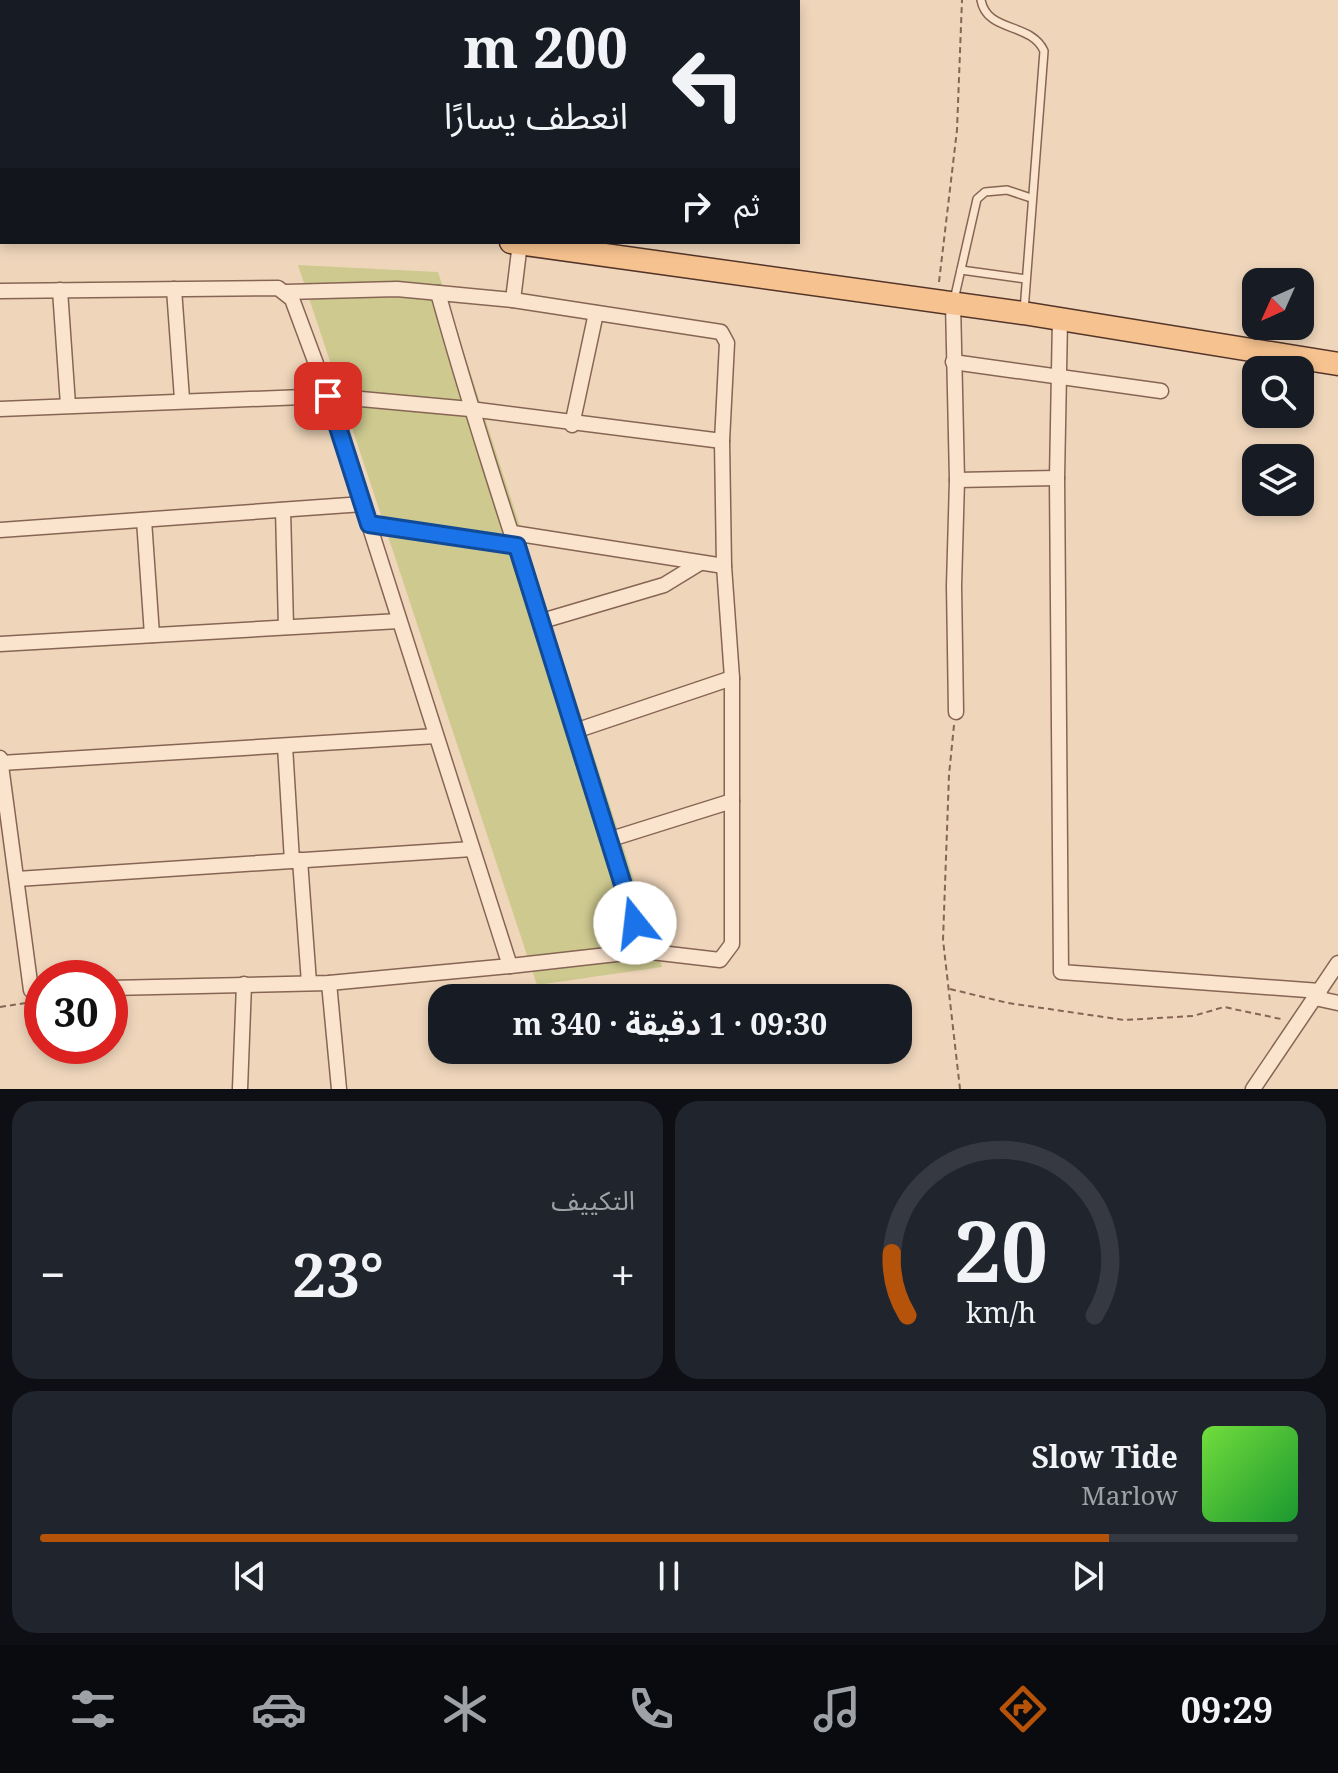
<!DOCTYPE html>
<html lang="ar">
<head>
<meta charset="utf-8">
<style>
  body { margin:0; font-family:"Noto Serif","Noto Sans Arabic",serif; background:#20242c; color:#f1f3f6; direction:rtl; height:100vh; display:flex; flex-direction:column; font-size:30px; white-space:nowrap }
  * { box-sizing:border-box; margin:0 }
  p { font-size:26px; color:#9ea1a6 }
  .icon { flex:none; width:44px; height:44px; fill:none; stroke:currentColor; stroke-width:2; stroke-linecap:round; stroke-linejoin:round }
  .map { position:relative; height:1089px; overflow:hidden; direction:ltr }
  .sheet { display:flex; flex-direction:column; gap:12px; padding:12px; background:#0d0f14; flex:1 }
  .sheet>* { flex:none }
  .banner { position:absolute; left:0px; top:0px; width:800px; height:244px; box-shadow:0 4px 12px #0003; direction:rtl; background:#171b24; color:#f1f3f6; overflow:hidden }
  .needle { width:52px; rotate:225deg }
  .controls { position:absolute; left:1242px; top:268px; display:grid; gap:16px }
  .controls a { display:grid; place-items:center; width:72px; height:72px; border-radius:16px; background:#171b24; box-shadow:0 4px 12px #0003; font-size:40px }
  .speed { position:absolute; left:24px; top:960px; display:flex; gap:16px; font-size:40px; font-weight:700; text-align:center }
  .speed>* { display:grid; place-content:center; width:104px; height:104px; border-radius:50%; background:#171b24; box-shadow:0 4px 12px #0003; line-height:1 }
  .speed .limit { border:12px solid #d22; background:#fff; color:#111 }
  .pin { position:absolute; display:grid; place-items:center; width:68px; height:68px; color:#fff; margin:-34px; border-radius:16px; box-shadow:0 4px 12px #0006 }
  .me { position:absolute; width:88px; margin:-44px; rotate:344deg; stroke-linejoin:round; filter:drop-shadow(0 0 6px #0008) }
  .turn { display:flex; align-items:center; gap:28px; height:168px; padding:0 40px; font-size:36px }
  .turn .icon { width:104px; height:104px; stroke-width:2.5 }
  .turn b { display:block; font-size:56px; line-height:68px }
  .then { display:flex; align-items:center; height:76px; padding:0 40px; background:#0003; gap:16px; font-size:30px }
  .big { font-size:60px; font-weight:700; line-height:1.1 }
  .sheet .tile { flex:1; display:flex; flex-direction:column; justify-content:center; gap:12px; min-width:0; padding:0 28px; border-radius:24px; background:#20242c }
  .sheet .dial { align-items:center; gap:0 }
  .dial svg { height:208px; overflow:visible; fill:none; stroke:#363941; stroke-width:7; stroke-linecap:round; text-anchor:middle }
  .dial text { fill:#f1f3f6; stroke:none }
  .song { display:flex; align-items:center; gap:24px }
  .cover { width:96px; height:96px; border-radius:12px; background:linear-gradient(135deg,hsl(100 70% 55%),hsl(130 70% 35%)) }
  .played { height:8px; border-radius:4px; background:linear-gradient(90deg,#b45309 85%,#363941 85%) }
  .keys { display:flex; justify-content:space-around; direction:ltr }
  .heat { display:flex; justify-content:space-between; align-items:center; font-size:44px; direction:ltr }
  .sheet .tiles { flex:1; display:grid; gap:12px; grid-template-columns:1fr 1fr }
  .tile:last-child { grid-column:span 2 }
  .trip { position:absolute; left:428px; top:984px; width:484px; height:80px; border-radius:24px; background:#171b24; box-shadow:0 4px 12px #0003; font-weight:700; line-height:80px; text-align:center; direction:rtl }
  .dock { display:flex; height:128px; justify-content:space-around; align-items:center; background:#090b0e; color:#9ea1a6 }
  .dock .icon { width:56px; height:56px }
  .dock .active { color:#b45309 }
  .dock b { font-size:36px; color:#f1f3f6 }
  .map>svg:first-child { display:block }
  .green { fill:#cdc98f }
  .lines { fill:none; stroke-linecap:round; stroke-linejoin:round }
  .service-casing { stroke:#876554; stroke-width:10 }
  .minor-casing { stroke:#876554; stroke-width:17 }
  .primary-casing { stroke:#543529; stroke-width:25 }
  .path { stroke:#876554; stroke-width:2; stroke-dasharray:6 4; stroke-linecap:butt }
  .service { stroke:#fae4ce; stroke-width:7 }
  .minor { stroke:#fae4ce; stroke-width:14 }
  .primary { stroke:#f6c28f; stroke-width:22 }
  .route-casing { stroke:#114b97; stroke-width:20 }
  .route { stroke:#1a73e8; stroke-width:14 }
</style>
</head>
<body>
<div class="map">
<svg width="1338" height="1089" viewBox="0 0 1338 1089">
  <rect width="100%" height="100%" fill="#efd6bb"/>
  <path class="green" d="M298 265 438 272 662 967 537 985Z"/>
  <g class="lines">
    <defs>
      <g id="service">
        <path d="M981 0C987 33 1031 22 1044 51L1024 311"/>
        <path d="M961 270 1026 279"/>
        <path d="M954 300 977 199 985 192 1007 190 1031 198"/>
      </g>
      <g id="minor">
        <path d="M410 2 411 0"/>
        <path d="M174 289 182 399"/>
        <path d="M60 290 68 405"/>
        <path d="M0 291 278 288 292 299 328 396 510 966 329 983 110 988"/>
        <path d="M438 293C500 514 580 730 643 951L510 966"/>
        <path d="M513 300 520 243"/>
        <path d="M953 303 957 480 954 586 956 712"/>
        <path d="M1060 319 1057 478 1061 972 1320 991"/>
        <path d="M953 362 1161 391"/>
        <path d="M0 409 328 396 470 409 722 441 727 343 721 332 513 300 397 289 286 292"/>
        <path d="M572 425 596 313"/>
        <path d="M957 480 1057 478"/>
        <path d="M283 510 286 627"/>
        <path d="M144 520 152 635"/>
        <path d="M369 524 517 546"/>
        <path d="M0 530 363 504"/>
        <path d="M513 533 724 566"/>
        <path d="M542 621 664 585 700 563"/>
        <path d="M0 644 399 621"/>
        <path d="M575 731 732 678"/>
        <path d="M285 746 292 861"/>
        <path d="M0 758 31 990 42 989"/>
        <path d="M1 763 436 736"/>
        <path d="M611 839 732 801"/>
        <path d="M300 860 309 983"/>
        <path d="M17 879 472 849"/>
        <path d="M643 951 720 960 732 944V678L724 566 722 441"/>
        <path d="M329 983 339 1089"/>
        <path d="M1315 998 1338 1003"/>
        <path d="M240 1089 244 984"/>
        <path d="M1253 1089 1338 963"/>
      </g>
      <g id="primary">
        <path d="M0 192H2"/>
        <path d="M511 242 1023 313 1338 364"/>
      </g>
    </defs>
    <use href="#service" class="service-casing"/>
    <use href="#minor" class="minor-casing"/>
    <use href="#primary" class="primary-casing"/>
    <g class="path">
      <path d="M939 282 957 130 962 0"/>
      <path d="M954 725 949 775 943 940 960 1089"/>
      <path d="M950 989 1008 1003 1124 1020 1193 1016 1224 1007 1281 1019"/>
      <path d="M0 1007 26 1003"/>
    </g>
    <use href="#service" class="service"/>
    <use href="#minor" class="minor"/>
    <use href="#primary" class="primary"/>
  </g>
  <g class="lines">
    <defs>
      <path id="route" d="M328 396 369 524 517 546 635 923"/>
    </defs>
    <use href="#route" class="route-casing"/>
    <use href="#route" class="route"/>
  </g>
</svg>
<div class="controls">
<a><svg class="needle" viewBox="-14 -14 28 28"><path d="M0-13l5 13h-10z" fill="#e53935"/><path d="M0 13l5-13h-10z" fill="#9ea1a6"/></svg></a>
<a><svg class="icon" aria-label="search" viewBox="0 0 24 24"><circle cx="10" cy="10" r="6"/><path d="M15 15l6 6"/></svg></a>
<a><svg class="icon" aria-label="layers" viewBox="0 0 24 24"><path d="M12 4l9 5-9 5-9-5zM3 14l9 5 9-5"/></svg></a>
</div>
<div class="speed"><div class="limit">30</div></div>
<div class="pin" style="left:328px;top:396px;background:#d93025"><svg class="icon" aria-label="arrive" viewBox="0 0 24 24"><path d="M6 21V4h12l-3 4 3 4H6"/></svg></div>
<svg class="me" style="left:635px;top:923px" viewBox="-20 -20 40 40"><circle r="19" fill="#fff"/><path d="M0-13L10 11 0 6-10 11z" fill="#1a73e8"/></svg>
<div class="trip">09:30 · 1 دقيقة · 340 m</div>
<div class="banner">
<div class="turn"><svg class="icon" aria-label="left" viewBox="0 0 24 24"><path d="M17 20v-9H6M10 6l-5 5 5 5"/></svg><div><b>200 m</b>انعطف يسارًا</div></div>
<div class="then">ثم<svg class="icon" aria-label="right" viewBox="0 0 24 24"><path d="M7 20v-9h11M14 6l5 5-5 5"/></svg></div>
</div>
</div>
<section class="sheet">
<div class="tiles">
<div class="tile dial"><svg viewBox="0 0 100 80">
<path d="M14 69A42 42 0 1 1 86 69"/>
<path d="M14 69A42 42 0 0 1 8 45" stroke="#b45309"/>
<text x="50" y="56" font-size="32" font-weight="700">20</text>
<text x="50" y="72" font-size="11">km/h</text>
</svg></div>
<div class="tile"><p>التكييف</p>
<div class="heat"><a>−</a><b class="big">23°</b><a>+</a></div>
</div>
<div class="tile">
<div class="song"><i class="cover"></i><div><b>Slow Tide</b><p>Marlow</p></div></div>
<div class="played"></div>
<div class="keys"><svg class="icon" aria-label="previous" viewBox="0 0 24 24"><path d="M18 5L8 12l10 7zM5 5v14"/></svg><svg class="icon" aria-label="pause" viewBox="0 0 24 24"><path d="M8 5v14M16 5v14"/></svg><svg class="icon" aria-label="next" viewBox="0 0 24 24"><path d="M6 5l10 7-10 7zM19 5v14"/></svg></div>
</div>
</div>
</section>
<nav class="dock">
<b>09:29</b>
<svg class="icon active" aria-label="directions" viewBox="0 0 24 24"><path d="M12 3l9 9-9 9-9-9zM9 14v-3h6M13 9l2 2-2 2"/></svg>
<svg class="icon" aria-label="music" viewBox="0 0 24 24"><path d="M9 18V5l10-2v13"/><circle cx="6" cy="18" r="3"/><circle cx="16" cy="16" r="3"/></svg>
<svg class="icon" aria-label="phone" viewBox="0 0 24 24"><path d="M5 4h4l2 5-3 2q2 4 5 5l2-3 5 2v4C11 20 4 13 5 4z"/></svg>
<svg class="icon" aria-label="climate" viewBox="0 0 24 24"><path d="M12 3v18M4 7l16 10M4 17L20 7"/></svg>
<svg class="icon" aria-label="car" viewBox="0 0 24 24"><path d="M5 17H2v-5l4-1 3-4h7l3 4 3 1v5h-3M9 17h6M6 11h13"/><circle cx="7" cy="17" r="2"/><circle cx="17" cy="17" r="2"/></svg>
<svg class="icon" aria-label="filters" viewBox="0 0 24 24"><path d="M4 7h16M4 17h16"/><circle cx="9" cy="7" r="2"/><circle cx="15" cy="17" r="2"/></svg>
</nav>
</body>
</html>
